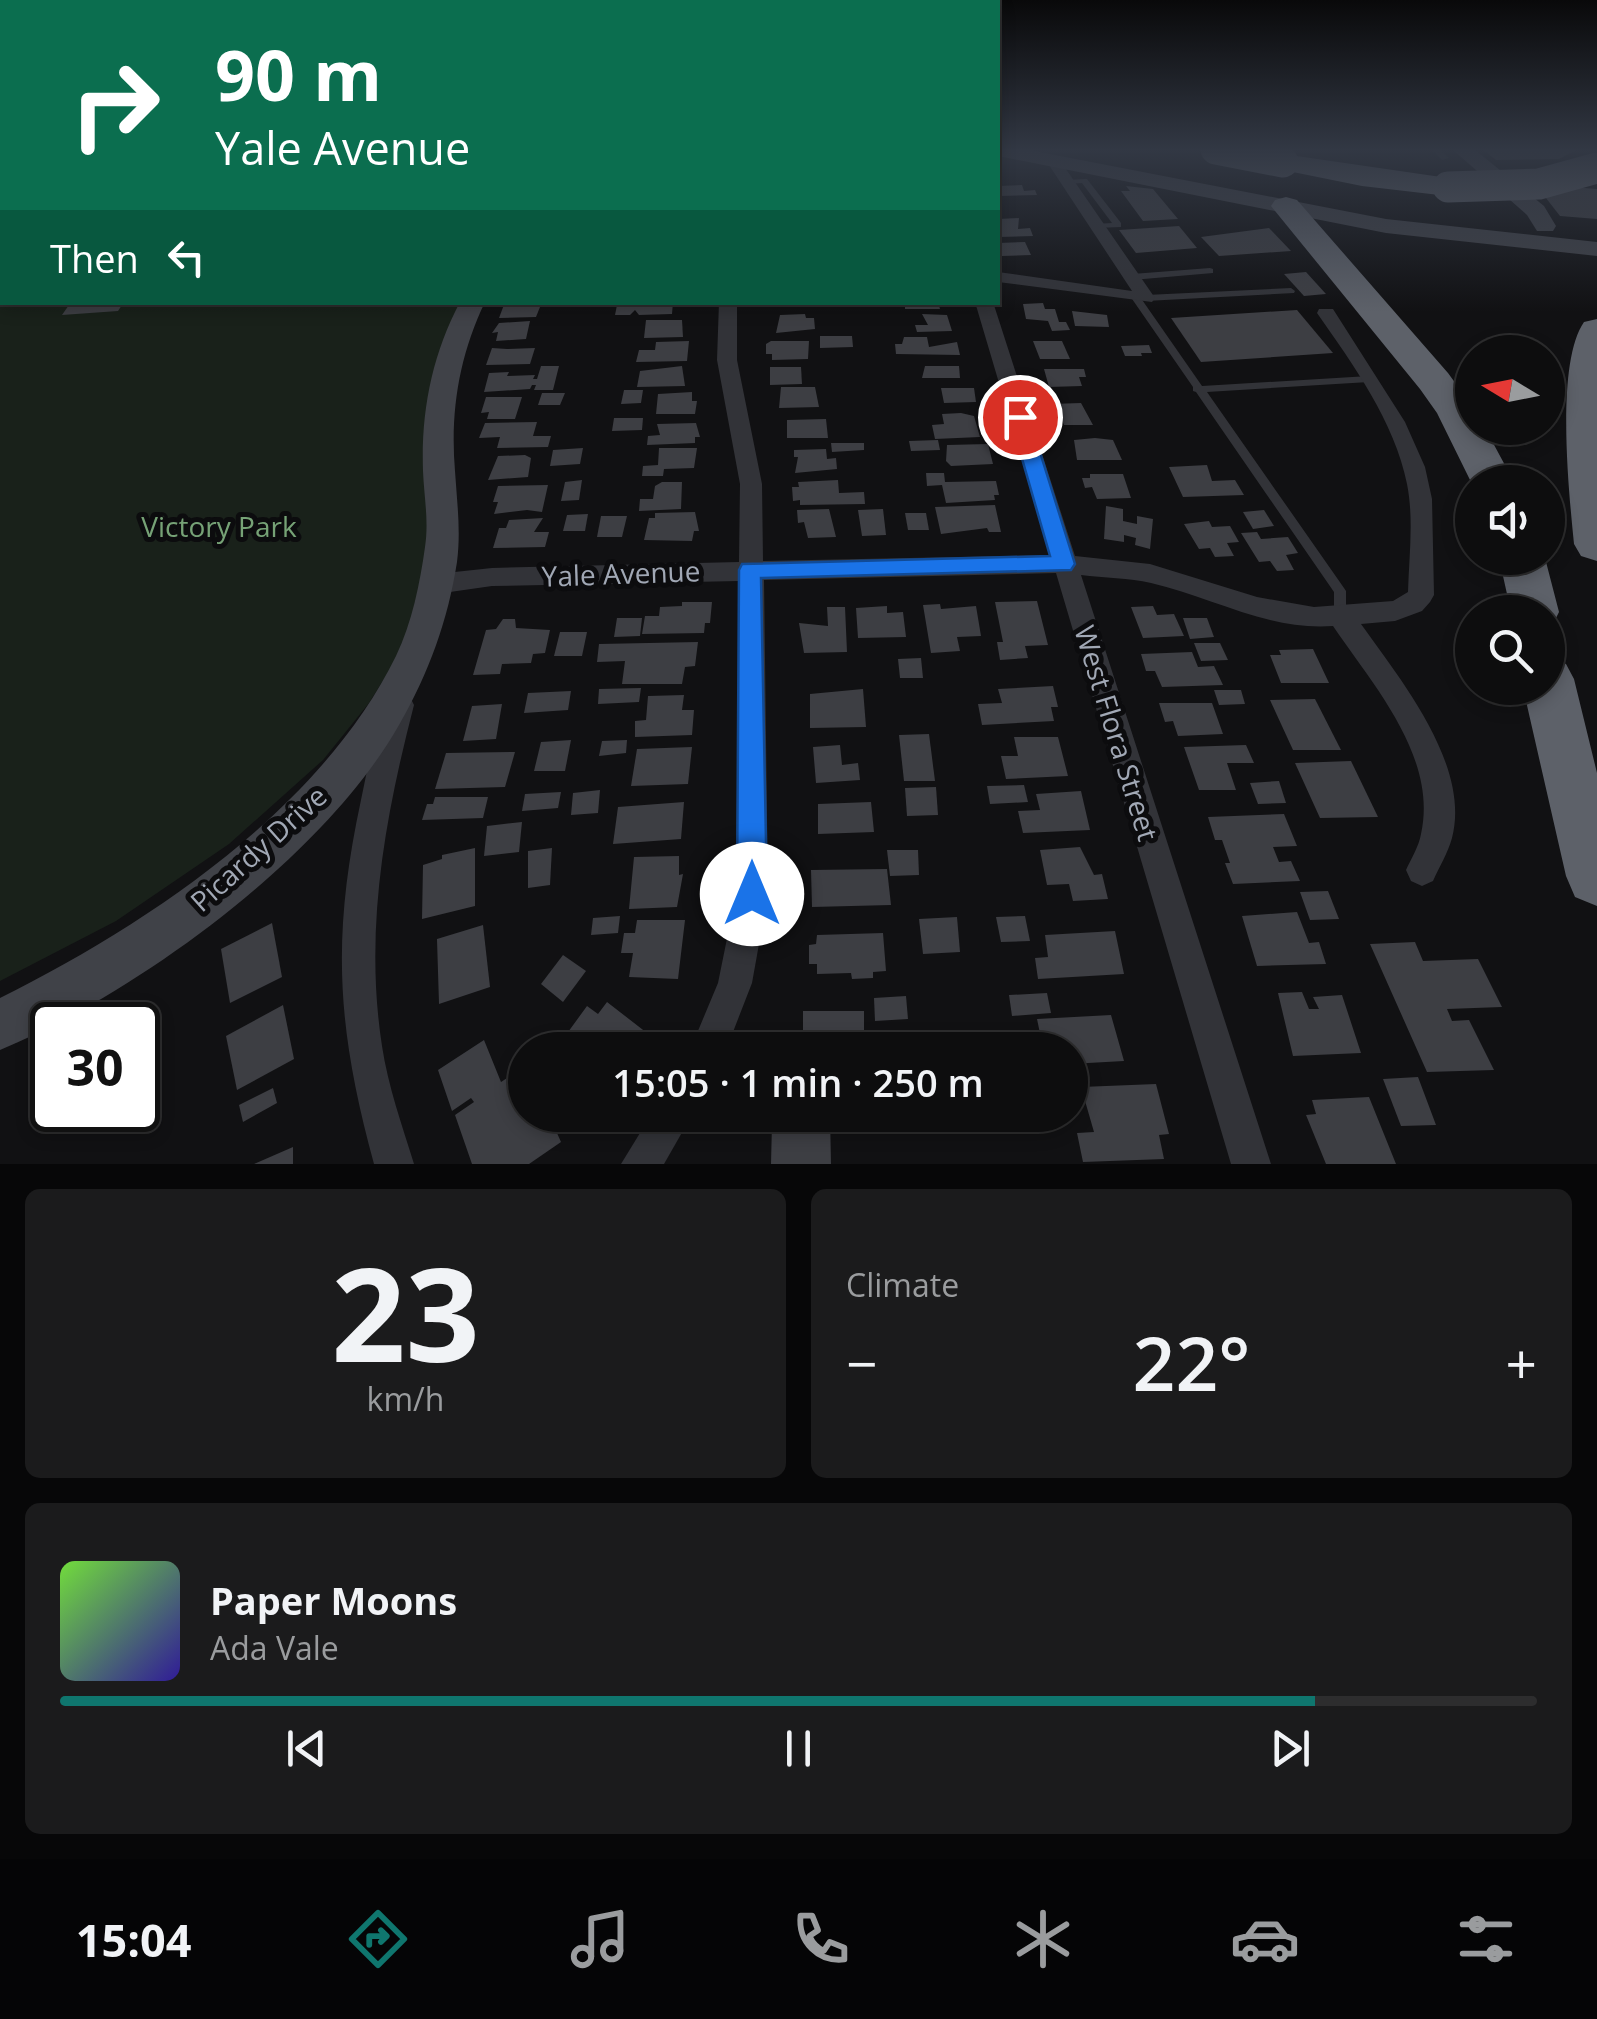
<!DOCTYPE html>
<html lang="en">
<head>
<meta charset="utf-8">
<style>
  body { margin:0; font-family:"Open Sans",sans-serif; background:#1b1b1c; color:#f1f3f6; height:100vh; display:flex; flex-direction:column; font-size:38px; white-space:nowrap }
  * { box-sizing:border-box; margin:0 }
  p { font-size:32px; color:#9a9c9e }
  .icon { flex:none; width:55px; height:55px; fill:none; stroke:currentColor; stroke-width:2; stroke-linecap:round; stroke-linejoin:round }
  .map { position:relative; height:1164px; overflow:hidden }
  .side { display:flex; flex-direction:column; gap:25px; padding:25px; background:#070708; flex:1 }
  .side>* { flex:none }
  .hud { position:absolute; left:0px; top:0px; width:1000px; height:305px; box-shadow:0 5px 15px #0003,0 0 0 2px #2d2d2e; background:#0b6e4f; color:#fff; overflow:hidden }
  .needle { width:65px; rotate:280deg }
  .buttons { position:absolute; left:1455px; top:335px; display:grid; gap:20px }
  .buttons a { display:grid; place-items:center; width:110px; height:110px; border-radius:50%; background:#0d0d0e; box-shadow:0 5px 15px #0003,0 0 0 2px #2d2d2e; font-size:50px }
  .speed { position:absolute; left:30px; top:1002px; display:flex; gap:20px; font-size:50px; font-weight:700; text-align:center }
  .speed>* { display:grid; place-content:center; width:130px; height:130px; border-radius:50%; background:#0d0d0e; box-shadow:0 5px 15px #0003,0 0 0 2px #2d2d2e; line-height:1 }
  .speed .limit { border:5px solid #111; border-radius:15px; background:#fff; color:#111 }
  .pin { position:absolute; display:grid; place-items:center; width:85px; height:85px; color:#fff; margin:-42px; border:5px solid #fff; border-radius:50%; box-shadow:0 2px 10px #0007 }
  .me { position:absolute; width:110px; margin:-55px; rotate:0deg; stroke-linejoin:round; filter:drop-shadow(0 0 8px #0008) }
  .turn { display:flex; align-items:center; gap:35px; height:210px; padding:0 50px; font-size:45px }
  .turn .icon { width:130px; height:130px; stroke-width:2.5 }
  .turn b { display:block; font-size:70px; line-height:85px }
  .then { display:flex; align-items:center; height:95px; padding:0 50px; background:#0003; gap:20px; font-size:38px }
  .big { font-size:75px; font-weight:600; line-height:1.1 }
  .side .card { flex:1; display:flex; flex-direction:column; justify-content:center; gap:15px; min-width:0; padding:0 35px; border-radius:15px; background:#1b1b1c }
  .side .dial { align-items:center; gap:0 }
  .dial b { font-size:130px; line-height:1 }
  .song { display:flex; align-items:center; gap:30px }
  .cover { width:120px; height:120px; border-radius:15px; background:linear-gradient(135deg,hsl(100 70% 55%),hsl(250 70% 35%)) }
  .played { height:10px; border-radius:5px; background:linear-gradient(90deg,#0f766e 85%,#2d2d2e 85%) }
  .keys { display:flex; justify-content:space-around; direction:ltr }
  .heat { display:flex; justify-content:space-between; align-items:center; font-size:55px; direction:ltr }
  .side .tiles { flex:1; display:grid; gap:25px; grid-template-columns:1fr 1fr }
  .card:last-child { grid-column:span 2 }
  .trip { position:absolute; left:508px; top:1032px; width:580px; height:100px; border-radius:50px; background:#0d0d0e; box-shadow:0 5px 15px #0003,0 0 0 2px #2d2d2e; font-weight:600; line-height:100px; text-align:center }
  .dock { display:flex; height:160px; justify-content:space-around; align-items:center; background:#050506; color:#9a9c9e }
  .dock .icon { width:70px; height:70px }
  .dock .current { color:#0f766e }
  .dock b { font-size:45px; color:#f1f3f6 }
  .map>svg:first-child { display:block }
  .green { fill:#19211a }
  .building { fill:#3d3e43 }
  .lines { fill:none; stroke-linecap:round; stroke-linejoin:round }
  .lane { fill:#323338; fill-rule:evenodd }
  .street { fill:#323338; fill-rule:evenodd }
  .secondary { fill:#404248; fill-rule:evenodd }
  .highway { fill:#5d6169; fill-rule:evenodd }
  .highway-bridge { stroke:#5d6169; stroke-width:31 }
  .route { fill:#1a73e8; stroke:#114b97; stroke-width:2.5 }
  .labels { text-anchor:middle; dominant-baseline:central; stroke-width:10; stroke-linejoin:round; paint-order:stroke }
  .park-label { font-size:28px; fill:#76a276; stroke:#0c0c0e }
  .street-label { font-size:28px; fill:#a1a8b5; stroke:#0c0c0e }
</style>
</head>
<body>
<div class="map">
<svg width="1597" height="1164" viewBox="0 0 1597 1164">
  <rect width="100%" height="100%" fill="#111113"/>
  <path class="green" d="M0 149 2 302 464 303 441 518 412 634 369 703 323 760 229 844 116 921 0 981Z"/>
  <g class="building">
    <path d="M1482 149H1578L1559 159 1496 160Z"/>
    <path d="M1535 184 1597 189V219L1560 216Z"/>
    <path d="M1022 185 1024 191 1035 190 1037 195 998 196V186Z"/>
    <path d="M1126 186 1153 189 1178 219 1143 221 1121 191H1130Z"/>
    <path d="M1019 218 1018 229 1030 228 1033 236 998 237V219Z"/>
    <path d="M1179 226 1197 248 1136 253 1119 230Z"/>
    <path d="M1269 228 1291 251 1219 256 1201 237Z"/>
    <path d="M1025 242 1031 255 1002 256 998 243Z"/>
    <path d="M1306 272 1326 294 1304 296 1284 274Z"/>
    <path d="M71 302H124L118 311 62 315Z"/>
    <path d="M505 302H542L536 317 499 318Z"/>
    <path d="M673 302 672 314 639 315 635 310 630 315H615L617 305Z"/>
    <path d="M882 302H938L940 309H905V306H882Z"/>
    <path d="M1043 303 1045 309H1055L1059 322H1066L1070 330 1052 331 1048 321 1026 319 1023 304Z"/>
    <path d="M1297 310 1333 353 1201 362 1171 318Z"/>
    <path d="M1072 311 1107 315 1109 327 1075 326Z"/>
    <path d="M805 314 806 318H814L815 329 776 333 780 315Z"/>
    <path d="M922 314 947 315 952 331 917 332 915 325H928Z"/>
    <path d="M646 320H682L683 337 644 338Z"/>
    <path d="M530 321 526 339 496 341 498 332 492 333 499 323Z"/>
    <path d="M820 336H852L853 347 820 348Z"/>
    <path d="M904 337H927L929 347 957 342 960 355 896 354 895 344H902Z"/>
    <path d="M689 341 687 361 636 362 639 350H655L656 342Z"/>
    <path d="M771 341H809L808 359 772 360V354H766V344Z"/>
    <path d="M1033 341H1062L1070 359H1040Z"/>
    <path d="M1149 345 1152 353H1141L1142 356H1125L1121 346Z"/>
    <path d="M492 348 507 349 535 348 530 364 486 365Z"/>
    <path d="M541 366H559L553 390H534L536 385H532L530 389 484 392 489 373 509 372 507 376 535 375 533 379H537Z"/>
    <path d="M682 366 685 386 637 387 640 371Z"/>
    <path d="M925 366H959L960 378H922Z"/>
    <path d="M770 367H801L802 384 770 385Z"/>
    <path d="M1044 369H1084L1086 377H1079L1082 386 1049 387Z"/>
    <path d="M781 387H815L819 407 779 408Z"/>
    <path d="M941 388H974L976 402 944 403Z"/>
    <path d="M624 390H643L641 403 621 404Z"/>
    <path d="M692 392V401H697L695 414H656L658 394Z"/>
    <path d="M542 393H565L560 405H538Z"/>
    <path d="M486 397H522L515 419H487L489 412 481 413Z"/>
    <path d="M1081 403 1093 425H1064L1061 418H1056L1051 404Z"/>
    <path d="M961 413 974 416 980 437 935 439 932 425 944 424 942 414Z"/>
    <path d="M614 418H643L642 430 612 431Z"/>
    <path d="M826 419 828 438H787V420Z"/>
    <path d="M537 422 533 436H551L548 447 497 448 500 437 479 438 485 423Z"/>
    <path d="M696 423 700 437H695V443L647 445 648 436 660 435 657 424Z"/>
    <path d="M1095 438 1113 440 1122 460H1077L1074 440Z"/>
    <path d="M938 440 940 450 911 451 909 441Z"/>
    <path d="M831 443H864V450L832 452Z"/>
    <path d="M988 444 993 464 951 466 946 461 947 445Z"/>
    <path d="M583 448 580 464 550 466 553 450Z"/>
    <path d="M659 448H697L694 468 664 469 663 476H642L643 466 658 465Z"/>
    <path d="M826 449 827 459 836 458 837 469 795 473 798 457H794V450Z"/>
    <path d="M525 455 531 458 528 477 488 480 498 456Z"/>
    <path d="M1207 465 1212 481 1235 480 1244 495 1183 497 1169 467Z"/>
    <path d="M926 473H944L945 482 996 481 999 495H994L995 500 946 503 942 485 927 486Z"/>
    <path d="M1090 474H1123L1131 498 1097 499 1092 487 1085 488 1082 478H1090Z"/>
    <path d="M582 480 579 500 561 501 565 482Z"/>
    <path d="M838 480 839 493 864 492 865 504 800 505V500L793 501 792 487H799L798 482Z"/>
    <path d="M662 482H682L681 509 639 511 640 499H653L655 486Z"/>
    <path d="M548 485 542 512 527 510 494 514 498 502H493L498 486Z"/>
    <path d="M995 505 1001 532H989L987 528 941 534 935 507Z"/>
    <path d="M1106 506 1123 509V521L1137 524V516L1153 519 1150 549 1135 545 1136 538 1124 535V542L1104 539Z"/>
    <path d="M829 509 836 537 808 538 804 522 798 523 797 510Z"/>
    <path d="M883 509 886 535 862 536 858 510Z"/>
    <path d="M1264 510 1274 526 1253 529 1243 512Z"/>
    <path d="M695 512 699 531H694L692 541 644 540 649 518H655V513Z"/>
    <path d="M905 513H926L929 530H908Z"/>
    <path d="M588 514 585 531H563L567 515Z"/>
    <path d="M601 516H627L622 537H597Z"/>
    <path d="M543 518 534 532H549L545 547 493 548 499 528H506L509 520Z"/>
    <path d="M1209 521 1212 527 1230 526 1239 542 1227 543 1234 556 1215 557 1210 548 1199 549 1184 524Z"/>
    <path d="M1257 532 1261 539 1288 537 1298 553 1286 555 1294 570 1277 571 1270 561 1259 562 1241 533Z"/>
    <path d="M1037 601 1048 645 1025 646 1028 658 1000 660 997 642H1003L995 602Z"/>
    <path d="M682 602H712L710 623H705L704 633 642 634 645 616H659L660 607 682 606Z"/>
    <path d="M940 604 941 609 976 606 981 636 957 637 960 651 931 653 923 605Z"/>
    <path d="M887 606V613L903 612 906 637 858 638 856 608Z"/>
    <path d="M1153 606 1157 615 1174 614 1184 636 1143 638 1131 607Z"/>
    <path d="M827 607H845L847 652 804 653 799 623 828 626Z"/>
    <path d="M617 618H642L640 636 614 637Z"/>
    <path d="M1183 618H1207L1214 637 1190 639Z"/>
    <path d="M503 619H515L516 628 550 630 545 653 533 654 531 663 502 664 500 674 473 675 486 630 496 629Z"/>
    <path d="M560 632H587L582 656H554Z"/>
    <path d="M698 642 695 666 685 667 682 684H622L625 661 597 662 599 644Z"/>
    <path d="M1194 643H1220L1228 660 1201 661Z"/>
    <path d="M1313 649 1329 683H1281L1270 655H1281L1279 650Z"/>
    <path d="M1192 652 1198 667 1214 666 1223 685 1162 687 1155 671H1146L1141 654Z"/>
    <path d="M921 658 923 678H900L898 659Z"/>
    <path d="M1053 686 1058 707H1051L1054 721 982 725 978 704 1002 703 998 689Z"/>
    <path d="M641 688 639 702 598 704 599 689Z"/>
    <path d="M863 689 866 727 810 728V694Z"/>
    <path d="M1214 690H1241L1245 704 1219 705Z"/>
    <path d="M571 691 568 710 524 713 528 693Z"/>
    <path d="M684 695 682 710H694L692 735 635 737V721L646 720 648 696Z"/>
    <path d="M1315 699 1341 750H1293L1270 700Z"/>
    <path d="M1159 703H1212L1223 734 1178 736 1173 721 1165 722Z"/>
    <path d="M502 704 496 739 463 741 472 706Z"/>
    <path d="M929 734 935 781H904L899 735Z"/>
    <path d="M1014 737H1058L1068 776 1006 779 1001 756H1018Z"/>
    <path d="M571 740 565 771H534L541 742Z"/>
    <path d="M627 740 626 753 599 756 602 741Z"/>
    <path d="M840 745 842 765 858 763 860 780 816 783 813 747Z"/>
    <path d="M1246 745 1254 763H1227L1236 790H1199L1184 747Z"/>
    <path d="M692 747 688 784 631 786 637 749Z"/>
    <path d="M515 752 505 787 435 789 446 753Z"/>
    <path d="M1351 761 1378 817 1320 818 1295 763Z"/>
    <path d="M1279 781 1286 803 1258 804 1250 783Z"/>
    <path d="M1024 785 1028 802 990 804 987 786Z"/>
    <path d="M936 787 938 815 907 816 905 788Z"/>
    <path d="M600 790 598 813 571 815 573 793Z"/>
    <path d="M1081 791 1090 830 1023 833 1018 811 1040 810 1036 794Z"/>
    <path d="M561 792 558 808 522 811 525 794Z"/>
    <path d="M435 797H488L483 818 422 820 427 804H433Z"/>
    <path d="M684 802 681 839 613 844 618 807Z"/>
    <path d="M871 802 874 832 818 834V804Z"/>
    <path d="M1284 814 1297 846 1273 847 1279 862 1291 861 1300 881 1233 884 1225 863H1230L1222 840H1215L1208 817Z"/>
    <path d="M522 822 519 852 484 856 487 826Z"/>
    <path d="M1080 847 1094 875 1102 874 1108 899 1073 901 1069 884 1047 885 1040 850Z"/>
    <path d="M475 848V906L422 919 423 865 442 859V855Z"/>
    <path d="M552 848 550 885 528 888V851Z"/>
    <path d="M887 850H918L919 875 890 876Z"/>
    <path d="M679 856V875L683 874 677 907 629 909 634 857Z"/>
    <path d="M887 869 891 905 812 907 811 870Z"/>
    <path d="M1328 891 1339 919 1310 920 1300 892Z"/>
    <path d="M1297 912 1309 943 1319 942 1326 964 1257 966 1242 916Z"/>
    <path d="M620 916 618 933 591 935 593 918Z"/>
    <path d="M1025 916 1030 941 1001 942 996 917Z"/>
    <path d="M957 917 960 952 923 954 919 919Z"/>
    <path d="M637 920H685L678 979 629 977 633 953H621L624 933H635Z"/>
    <path d="M272 923 282 977 230 1003 221 949Z"/>
    <path d="M483 925 490 987 439 1004 437 939Z"/>
    <path d="M1115 931 1124 974 1038 979 1035 958 1048 957 1045 935Z"/>
    <path d="M883 933 886 971 873 972V978L852 979 851 973 817 974V964H809V945L816 944 817 935Z"/>
    <path d="M1415 942 1423 961 1478 959 1502 1007 1447 1009 1452 1021 1469 1020 1494 1070 1427 1072 1370 944Z"/>
    <path d="M563 955 586 971 563 1002 541 984Z"/>
    <path d="M1302 992 1309 1009H1319L1313 997 1342 995 1361 1053 1293 1056 1278 993Z"/>
    <path d="M1047 993 1051 1013 1012 1016 1009 995Z"/>
    <path d="M906 996 908 1019 875 1021 874 998Z"/>
    <path d="M607 1002 647 1033 634 1050H555L587 1006 598 1014Z"/>
    <path d="M283 1005 294 1059 237 1090 226 1036Z"/>
    <path d="M803 1011H864V1030H855L856 1050H803Z"/>
    <path d="M1111 1015 1124 1061 1070 1064 1067 1047 1043 1048 1037 1019Z"/>
    <path d="M484 1040 501 1082 525 1066V1115H549L561 1142 529 1164H472L455 1115 474 1102 471 1098 452 1111 438 1070Z"/>
    <path d="M1418 1077 1436 1125 1401 1126 1383 1079Z"/>
    <path d="M1156 1084 1169 1134 1159 1135 1164 1159 1083 1162 1077 1133 1094 1132 1081 1087Z"/>
    <path d="M273 1088 277 1103 243 1122 239 1105Z"/>
    <path d="M1369 1097 1396 1164H1326L1306 1115 1316 1114 1312 1100Z"/>
    <path d="M766 1115H830L831 1164H771L772 1123 766 1124Z"/>
    <path d="M293 1147V1164H254Z"/>
  </g>
  <g class="lines">
    <g class="lane">
      <path d="M1431 149H1439L1449 158 1442 160Z"/>
      <path d="M1084 179H1087L1121 223V227L1095 228V224L1112 223 1082 183 1067 184 1063 182 1067 180Z"/>
      <path d="M1210 268 1213 269V273L1132 280 1128 277 1132 274Z"/>
      <path d="M1291 288 1295 291 1294 293 1146 301 1141 298 1146 295Z"/>
      <path d="M1135 293 1138 294 1202 386 1369 376 1374 379 1369 382 1207 392 1344 588 1346 591V615L1345 619H1335L1334 615V592L1196 392 1193 391V387L1130 296Z"/>
    </g>
    <g class="street">
      <path d="M1054 158 1059 159 1155 298 1152 302 998 282V272L1132 291 1047 162Z"/>
      <path d="M719 302H737V360L762 484 763 561 1050 555 975 302H993L1075 556 1150 564 1257 597 1314 607 1393 601 1408 592C1409 556 1414 519 1407 484 1395 422 1352 363 1317 313L1319 309H1333L1405 422 1425 467 1432 499 1434 595 1430 602 1422 611 1395 621 1361 624C1400 679 1471 765 1452 838 1448 853 1439 867 1433 881L1422 886 1411 881 1406 870C1411 859 1419 846 1421 834 1438 757 1373 685 1333 626 1269 631 1212 597 1151 583 1129 578 1104 578 1081 575L1271 1164H1231L1056 573 764 580 768 894 752 983 726 1050H690L718 983 736 894 739 581 492 586 436 594 427 591 423 584 427 577 436 574 492 568 739 562 740 484 717 360Z"/>
      <path d="M400 693 410 697 414 705C385 817 364 930 382 1046 388 1086 402 1125 414 1164H374C337 1028 331 939 361 800 368 766 375 728 390 697Z"/>
      <path d="M651 1115H692L664 1164H621Z"/>
    </g>
    <g class="secondary">
      <path d="M998 149H1024L1386 219 1597 242V256L1386 233 998 156Z"/>
      <path d="M1452 149H1474L1544 206 1556 226 1553 231H1537L1527 215Z"/>
      <path d="M460 302H485C459 356 450 412 455 471 457 502 461 531 457 562 448 620 429 673 399 725 325 856 138 993 0 1050V998C148 924 321 809 396 656 412 623 420 583 425 547 429 521 424 496 423 471 421 411 432 355 460 302Z"/>
    </g>
    <g class="highway">
      <path d="M1283 154 1448 178 1458 181 1463 187 1458 193 1448 196 1362 186 1273 168 1269 162 1273 156Z"/>
      <path d="M1286 197 1297 200 1448 373 1472 406V428H1485L1514 482 1472 484 1437 413 1420 389 1271 206 1275 200Z"/>
      <path d="M1597 319V561L1581 556 1574 544C1569 493 1555 364 1584 322Z"/>
      <path d="M1499 558H1545L1559 612 1552 626 1548 627V612H1511Z"/>
      <path d="M1548 657 1566 664 1574 679 1597 773V906L1575 897 1566 876 1523 688H1548Z"/>
    </g>
    <g class="highway-bridge">
      <path d="M1216 149 1283 162"/>
      <path d="M1448 187 1539 184 1597 168"/>
    </g>
  </g>
  <linearGradient id="sky" x2="0" y2="1"><stop stop-color="#09090a"/><stop offset="0.48" stop-color="#323844"/><stop offset="1" stop-color="#323844" stop-opacity="0"/></linearGradient>
  <rect width="1597" height="312" fill="url(#sky)"/>
  <path class="route" d="M1020 411 1029 417 1075 564 1071 570 761 578 767 894 763 904 752 909 742 904 737 894 739 570 742 564 1050 556 1010 417Z"/>
  <g class="labels">
    <g class="park-label">
      <text x="219" y="526">Victory Park</text>
    </g>
    <g class="street-label">
      <text transform="translate(621 573) rotate(-2)">Yale Avenue</text>
      <text transform="translate(1117 733) rotate(73)">West Flora Street</text>
      <text transform="translate(258 848) rotate(-42)">Picardy Drive</text>
    </g>
  </g>
</svg>
<div class="buttons">
<a><svg class="needle" viewBox="-14 -14 28 28"><path d="M0-13l5 13h-10z" fill="#e53935"/><path d="M0 13l5-13h-10z" fill="#9a9c9e"/></svg></a>
<a><svg class="icon" aria-label="sound" viewBox="0 0 24 24"><path d="M4 9h4l5-4v14l-5-4H4zM17 9q2 3 0 6"/></svg></a>
<a><svg class="icon" aria-label="search" viewBox="0 0 24 24"><circle cx="10" cy="10" r="6"/><path d="M15 15l6 6"/></svg></a>
</div>
<div class="speed"><div class="limit">30</div></div>
<div class="pin" style="left:1020px;top:417px;background:#d93025"><svg class="icon" aria-label="arrive" viewBox="0 0 24 24"><path d="M6 21V4h12l-3 4 3 4H6"/></svg></div>
<svg class="me" style="left:752px;top:894px" viewBox="-20 -20 40 40"><circle r="19" fill="#fff"/><path d="M0-13L10 11 0 6-10 11z" fill="#1a73e8"/></svg>
<div class="trip">15:05 · 1 min · 250 m</div>
<div class="hud">
<div class="turn"><svg class="icon" aria-label="right" viewBox="0 0 24 24"><path d="M7 20v-9h11M14 6l5 5-5 5"/></svg><div><b>90 m</b>Yale Avenue</div></div>
<div class="then">Then<svg class="icon" aria-label="left" viewBox="0 0 24 24"><path d="M17 20v-9H6M10 6l-5 5 5 5"/></svg></div>
</div>
</div>
<section class="side">
<div class="tiles">
<div class="card dial"><b>23</b><p>km/h</p></div>
<div class="card"><p>Climate</p>
<div class="heat"><a>−</a><b class="big">22°</b><a>+</a></div>
</div>
<div class="card">
<div class="song"><i class="cover"></i><div><b>Paper Moons</b><p>Ada Vale</p></div></div>
<div class="played"></div>
<div class="keys"><svg class="icon" aria-label="previous" viewBox="0 0 24 24"><path d="M18 5L8 12l10 7zM5 5v14"/></svg><svg class="icon" aria-label="pause" viewBox="0 0 24 24"><path d="M8 5v14M16 5v14"/></svg><svg class="icon" aria-label="next" viewBox="0 0 24 24"><path d="M6 5l10 7-10 7zM19 5v14"/></svg></div>
</div>
</div>
</section>
<nav class="dock">
<b>15:04</b>
<svg class="icon current" aria-label="directions" viewBox="0 0 24 24"><path d="M12 3l9 9-9 9-9-9zM9 14v-3h6M13 9l2 2-2 2"/></svg>
<svg class="icon" aria-label="music" viewBox="0 0 24 24"><path d="M9 18V5l10-2v13"/><circle cx="6" cy="18" r="3"/><circle cx="16" cy="16" r="3"/></svg>
<svg class="icon" aria-label="phone" viewBox="0 0 24 24"><path d="M5 4h4l2 5-3 2q2 4 5 5l2-3 5 2v4C11 20 4 13 5 4z"/></svg>
<svg class="icon" aria-label="climate" viewBox="0 0 24 24"><path d="M12 3v18M4 7l16 10M4 17L20 7"/></svg>
<svg class="icon" aria-label="car" viewBox="0 0 24 24"><path d="M5 17H2v-5l4-1 3-4h7l3 4 3 1v5h-3M9 17h6M6 11h13"/><circle cx="7" cy="17" r="2"/><circle cx="17" cy="17" r="2"/></svg>
<svg class="icon" aria-label="filters" viewBox="0 0 24 24"><path d="M4 7h16M4 17h16"/><circle cx="9" cy="7" r="2"/><circle cx="15" cy="17" r="2"/></svg>
</nav>
</body>
</html>
